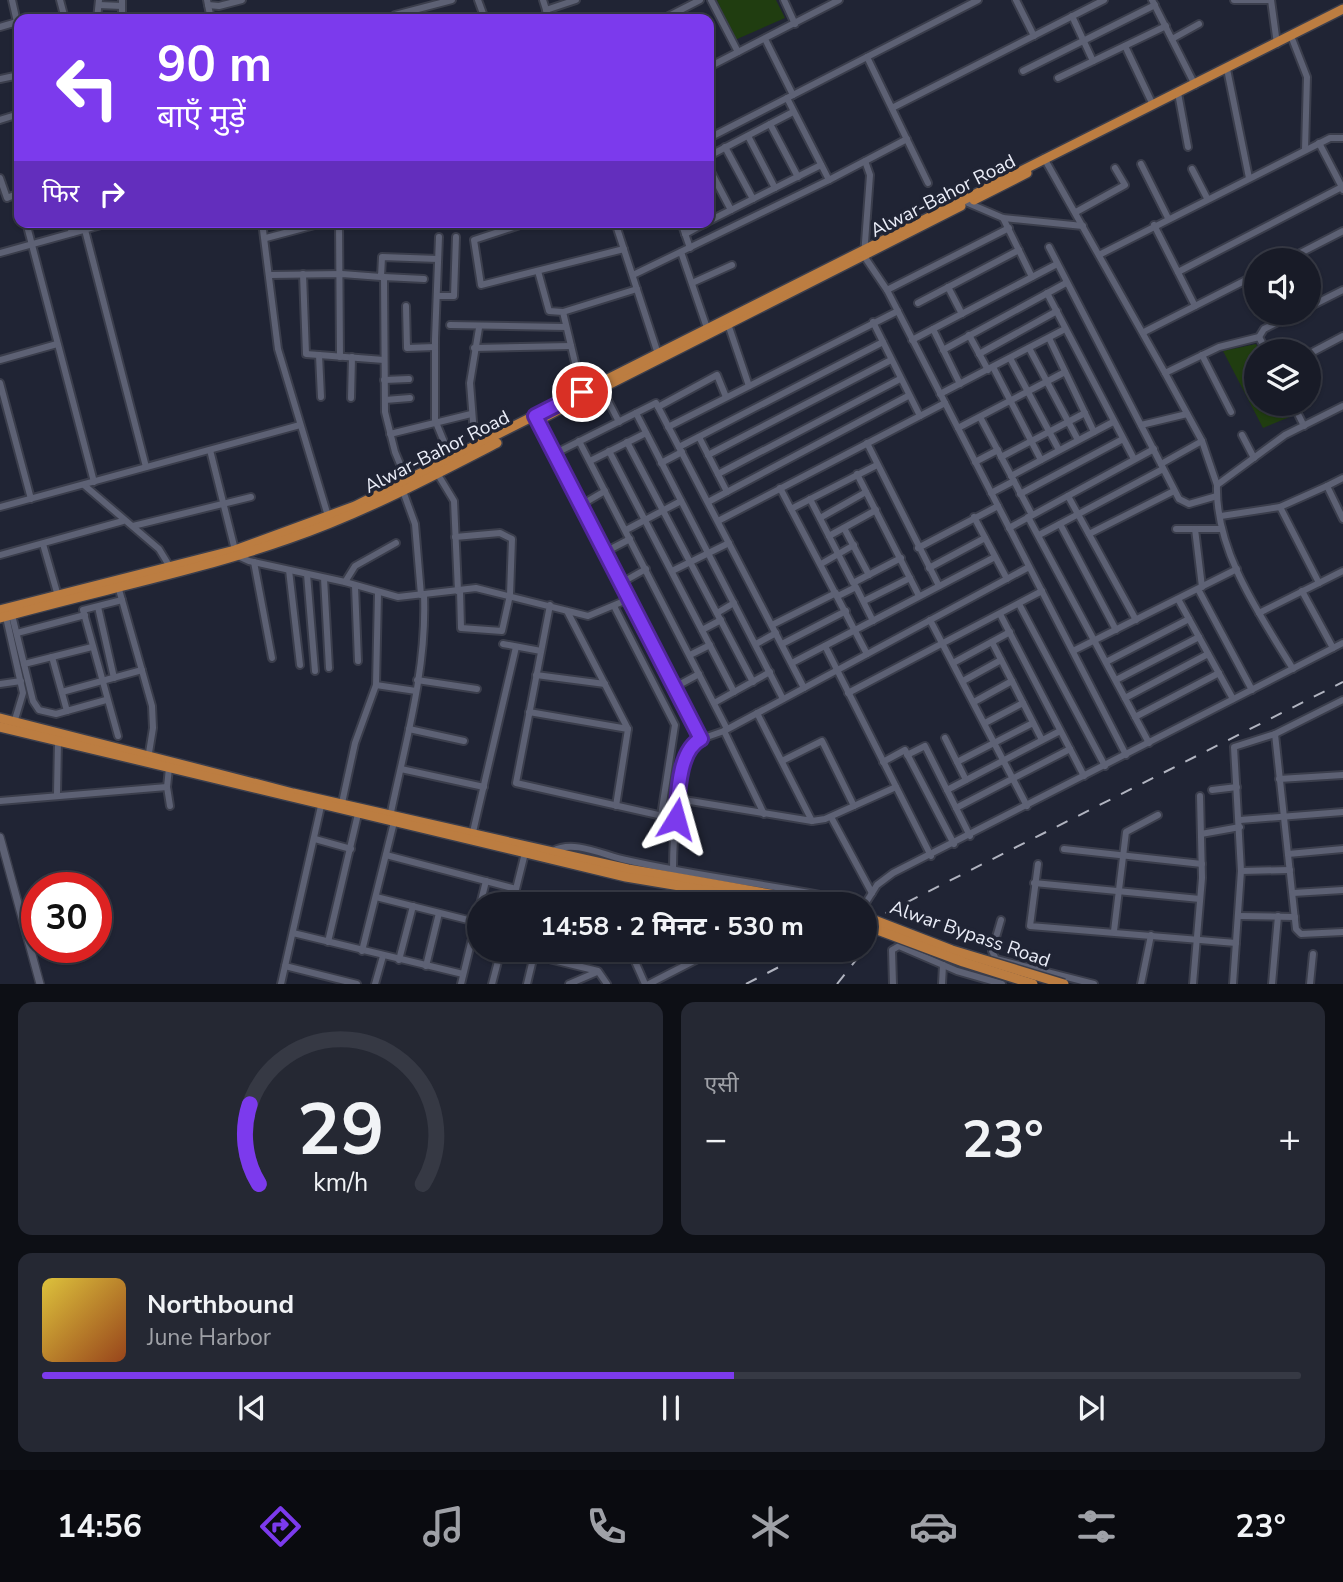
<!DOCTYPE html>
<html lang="hi">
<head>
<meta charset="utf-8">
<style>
  body { margin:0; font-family:"Nunito Sans","Noto Sans Devanagari",sans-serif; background:#252833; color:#f1f3f6; height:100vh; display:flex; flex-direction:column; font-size:26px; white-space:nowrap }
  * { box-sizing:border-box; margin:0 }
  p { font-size:23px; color:#9fa1a7 }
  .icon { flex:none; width:38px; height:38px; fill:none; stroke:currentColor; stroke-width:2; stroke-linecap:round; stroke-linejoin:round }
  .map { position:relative; height:984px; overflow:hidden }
  .details { display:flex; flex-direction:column; gap:18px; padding:18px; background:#0d0f15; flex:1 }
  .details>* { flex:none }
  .guide { position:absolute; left:14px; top:14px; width:700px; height:214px; border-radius:14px; box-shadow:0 2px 5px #0004,0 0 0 2px #363944; background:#7c3aed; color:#fff; overflow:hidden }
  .fabs { position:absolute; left:1244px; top:248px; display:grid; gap:14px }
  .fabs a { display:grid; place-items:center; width:77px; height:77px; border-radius:50%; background:#181b27; box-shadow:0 2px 5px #0004,0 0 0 2px #363944; font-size:35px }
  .speed { position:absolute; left:21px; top:872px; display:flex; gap:14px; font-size:35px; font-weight:700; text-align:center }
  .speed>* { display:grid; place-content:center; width:91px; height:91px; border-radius:50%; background:#181b27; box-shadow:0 2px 5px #0004,0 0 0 2px #363944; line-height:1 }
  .speed .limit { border:10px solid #d22; background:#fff; color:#111 }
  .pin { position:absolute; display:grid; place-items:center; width:60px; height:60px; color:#fff; margin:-30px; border:4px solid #fff; border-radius:50%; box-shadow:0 2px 7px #0007 }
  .me { position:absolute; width:77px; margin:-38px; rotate:8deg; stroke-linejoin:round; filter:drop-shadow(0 0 5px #0008) }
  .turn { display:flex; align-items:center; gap:24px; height:147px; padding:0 28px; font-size:32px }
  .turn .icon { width:91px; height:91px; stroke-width:2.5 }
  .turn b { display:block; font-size:49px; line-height:60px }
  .then { display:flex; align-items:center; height:66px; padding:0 28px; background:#0003; gap:14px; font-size:26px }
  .big { font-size:52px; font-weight:700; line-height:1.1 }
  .details .widget { flex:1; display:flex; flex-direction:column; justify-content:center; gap:10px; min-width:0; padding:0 24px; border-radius:14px; background:#252833 }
  .details .dial { align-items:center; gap:0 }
  .dial svg { height:182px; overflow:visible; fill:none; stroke:#363944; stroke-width:7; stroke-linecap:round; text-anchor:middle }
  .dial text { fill:#f1f3f6; stroke:none }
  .song { display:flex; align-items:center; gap:21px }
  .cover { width:84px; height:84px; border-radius:10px; background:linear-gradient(135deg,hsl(50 70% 55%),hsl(20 70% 35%)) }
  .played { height:7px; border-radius:4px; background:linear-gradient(90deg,#7c3aed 55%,#363944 55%) }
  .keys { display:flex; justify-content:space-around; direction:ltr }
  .heat { display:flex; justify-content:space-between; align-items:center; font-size:38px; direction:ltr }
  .details .tiles { flex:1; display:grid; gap:18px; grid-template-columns:1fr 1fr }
  .widget:last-child { grid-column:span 2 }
  .trip { position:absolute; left:467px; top:892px; width:410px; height:70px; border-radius:35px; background:#181b27; box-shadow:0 2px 5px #0004,0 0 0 2px #363944; font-weight:700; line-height:70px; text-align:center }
  .tabs { display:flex; height:112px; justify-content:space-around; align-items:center; background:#0a0b10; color:#9fa1a7 }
  .tabs .icon { width:49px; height:49px }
  .tabs .current { color:#7c3aed }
  .tabs b { font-size:32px; color:#f1f3f6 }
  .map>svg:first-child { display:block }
  .green { fill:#203d10 }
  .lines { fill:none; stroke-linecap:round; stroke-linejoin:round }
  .minor-casing { stroke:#3b3e4c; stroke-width:10 }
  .tertiary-casing { stroke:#3b3e4c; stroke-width:10 }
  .primary-casing { stroke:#3b3e4c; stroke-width:12 }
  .minor { stroke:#5d6174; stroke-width:6 }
  .tertiary { stroke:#5d6174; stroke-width:7 }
  .primary { stroke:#bc7d41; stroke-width:9 }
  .rail { stroke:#b1b4c0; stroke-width:2; stroke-dasharray:12 12; stroke-linecap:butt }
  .primary-bridge-casing { stroke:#3b3e4c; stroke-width:12; stroke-linecap:butt }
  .primary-bridge { stroke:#bc7d41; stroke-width:9 }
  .route-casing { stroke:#51269a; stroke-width:18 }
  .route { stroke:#7c3aed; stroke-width:12 }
  .labels { text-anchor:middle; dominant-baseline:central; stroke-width:7; stroke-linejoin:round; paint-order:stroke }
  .street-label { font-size:19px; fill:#eaedf8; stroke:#202434 }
</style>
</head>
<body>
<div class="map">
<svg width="1343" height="984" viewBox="0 0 1343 984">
  <rect width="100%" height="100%" fill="#202434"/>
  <g class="green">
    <path d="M717 0H776L785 18 735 40Z"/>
    <path d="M1256 344 1260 352H1256V404H1286L1292 416 1263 428 1223 351Z"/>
  </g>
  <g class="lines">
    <defs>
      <g id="minor">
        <path d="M12 0 19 31"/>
        <path d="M60 0 65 19"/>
        <path d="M207 0 208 5 219 6 242 0"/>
        <path d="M478 0 485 19"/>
        <path d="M543 0 549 19"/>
        <path d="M711 0 738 52"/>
        <path d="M784 0 795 24"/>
        <path d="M1016 0 1034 36"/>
        <path d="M1152 0 1195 85"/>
        <path d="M1234 0H1271"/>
        <path d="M1271 0 1277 44"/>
        <path d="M99 5 122 6"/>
        <path d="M208 5 211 19"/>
        <path d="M546 10 576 0"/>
        <path d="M395 15 452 0"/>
        <path d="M1072 16 1093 61"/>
        <path d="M97 19 99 0"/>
        <path d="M122 19V0"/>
        <path d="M663 19 700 0"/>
        <path d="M0 27 17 22"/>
        <path d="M1291 36 1307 77 1305 150"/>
        <path d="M765 39 793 95"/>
        <path d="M1172 39 1199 24"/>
        <path d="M1125 46 1153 105"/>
        <path d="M867 57 928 183"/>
        <path d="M709 67 839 0"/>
        <path d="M1227 69 1249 178"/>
        <path d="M1023 71 1155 5"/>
        <path d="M1058 78 1166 26"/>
        <path d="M0 79 19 75"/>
        <path d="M1178 93 1188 147"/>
        <path d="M787 98 829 180"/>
        <path d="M892 108 1104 0"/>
        <path d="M0 120 19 114"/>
        <path d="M770 124 798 177"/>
        <path d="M748 136 775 188"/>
        <path d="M709 138 978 0"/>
        <path d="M1319 143 1342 187"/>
        <path d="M725 147 753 199"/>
        <path d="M709 156 793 112"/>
        <path d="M1044 158 1165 373 1219 347 1259 337 1267 352"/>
        <path d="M865 161 870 175 864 256 887 290 1126 755"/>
        <path d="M1141 164 1168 218"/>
        <path d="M709 168 731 210"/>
        <path d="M1192 169 1207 198"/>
        <path d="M0 178 7 198 19 193"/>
        <path d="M968 203 1003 218 1083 226"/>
        <path d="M1076 212 1125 185 1115 168"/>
        <path d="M1003 218 1032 277"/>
        <path d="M709 221 821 165"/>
        <path d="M26 222 94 482"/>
        <path d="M69 222 72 233"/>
        <path d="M262 222 278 349 328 516"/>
        <path d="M339 222 340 357"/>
        <path d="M529 222 474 240 481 285 624 249"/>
        <path d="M615 222 659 357"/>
        <path d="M681 222 690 248"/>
        <path d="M1154 225 1195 306"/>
        <path d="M85 230 146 467"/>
        <path d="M685 234 707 222"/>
        <path d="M439 237 435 339V420L451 459"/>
        <path d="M266 238 326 222"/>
        <path d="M1049 247 1179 499 1189 504 1217 496"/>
        <path d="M681 252 707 328"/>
        <path d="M0 253 112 222"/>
        <path d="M1099 255 1330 138H1343"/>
        <path d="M1285 261 1343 231"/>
        <path d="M538 271 549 311 563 312 582 392"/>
        <path d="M1178 272 1342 187 1343 190"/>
        <path d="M303 274 306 354 384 360"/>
        <path d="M270 275 342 274 381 277 382 257 438 259"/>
        <path d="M633 275 829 180 907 139"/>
        <path d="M692 283 732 265"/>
        <path d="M948 287 962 314"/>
        <path d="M887 290 1009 228"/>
        <path d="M1047 293 1134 459"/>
        <path d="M437 296H454L456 237"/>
        <path d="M918 303 1019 250"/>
        <path d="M406 306 407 348 435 347"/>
        <path d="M1309 307 1343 290"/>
        <path d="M563 312 637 289"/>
        <path d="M873 322 920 416"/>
        <path d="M728 324 749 386"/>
        <path d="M450 325 566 327"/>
        <path d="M933 329 960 384"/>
        <path d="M1144 332 1256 275"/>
        <path d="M969 335 988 370"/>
        <path d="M1259 337 1264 329 1296 313"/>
        <path d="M1049 338 1094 432"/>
        <path d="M912 340 1057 264"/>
        <path d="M474 348 571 346"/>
        <path d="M1029 348 1078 440"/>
        <path d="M943 350 1066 283"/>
        <path d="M979 354 1057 311"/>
        <path d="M1309 354 1343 336"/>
        <path d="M319 355 321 397"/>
        <path d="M1202 355 1231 412"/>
        <path d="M1010 358 1059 450"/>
        <path d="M0 360 57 344"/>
        <path d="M993 367 1041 460"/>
        <path d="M1165 373 1202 441 1217 485"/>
        <path d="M384 380 409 379"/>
        <path d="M0 383 31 499"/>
        <path d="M602 389 619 422"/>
        <path d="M940 394 1065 329"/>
        <path d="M351 398 352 357"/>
        <path d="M385 400 410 398"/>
        <path d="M1293 404 1304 426"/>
        <path d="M658 407 717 375 726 397"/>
        <path d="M636 413 783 699"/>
        <path d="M980 417 1032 515"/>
        <path d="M537 419 701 739C700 740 692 744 691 744 677 760 673 847 673 870"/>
        <path d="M1141 425 1187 414"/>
        <path d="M668 427 898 311"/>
        <path d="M958 428 1065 372"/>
        <path d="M390 434 471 414"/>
        <path d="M1242 435 1254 458"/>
        <path d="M699 437 727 492"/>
        <path d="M579 441 727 729"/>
        <path d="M627 442 753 682"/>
        <path d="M867 443 939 586"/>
        <path d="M475 447 470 383 479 328"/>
        <path d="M679 447 883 342"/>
        <path d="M210 450 235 550"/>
        <path d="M609 451 734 692"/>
        <path d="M554 454 656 403 804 688"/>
        <path d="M708 455 891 360"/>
        <path d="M1001 457 1085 413"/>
        <path d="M590 461 646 433"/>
        <path d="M975 462 998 450"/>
        <path d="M661 463 682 452"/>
        <path d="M1161 464 1202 441"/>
        <path d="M437 473 454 501 458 591"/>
        <path d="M718 474 900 379"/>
        <path d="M857 474 919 596"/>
        <path d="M1011 476 1113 422"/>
        <path d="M1343 478 1327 486 1343 519"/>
        <path d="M407 481 395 452 385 412 384 277 424 279"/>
        <path d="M84 485 159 549 170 567"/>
        <path d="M780 488 867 654"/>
        <path d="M403 491 415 524 421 595"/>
        <path d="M991 493 1014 481"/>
        <path d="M1020 494 1123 439"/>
        <path d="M1068 496 1136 620"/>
        <path d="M810 499 853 583 901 558"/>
        <path d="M708 502 908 396"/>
        <path d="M581 505 605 491"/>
        <path d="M0 507 300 425"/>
        <path d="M1280 507 1319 583"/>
        <path d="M791 509 877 465"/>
        <path d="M1221 516 1280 507 1327 486"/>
        <path d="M974 517 1007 579"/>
        <path d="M1028 517 1149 743"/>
        <path d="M820 518 866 492"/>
        <path d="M718 521 945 403"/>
        <path d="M1060 524 1116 630"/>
        <path d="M133 526 251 497"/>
        <path d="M844 528 869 575"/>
        <path d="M1009 528 1154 449"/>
        <path d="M1176 529H1222"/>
        <path d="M1195 529 1202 587"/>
        <path d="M626 530 681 501"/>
        <path d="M1089 534 1174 491"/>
        <path d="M1039 535 1163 469"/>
        <path d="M829 536 876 510"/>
        <path d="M455 537 500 533 512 539 510 595 502 631 461 628 460 590"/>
        <path d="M43 544 58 596"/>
        <path d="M918 548 998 506"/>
        <path d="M605 552 630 539"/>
        <path d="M0 555 123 521"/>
        <path d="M238 556 249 561 345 582 398 597 476 588 588 616 629 599"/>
        <path d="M254 562 272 658"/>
        <path d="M821 564 854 545"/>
        <path d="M929 568 985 538"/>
        <path d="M289 570 300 665"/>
        <path d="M672 571 729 543"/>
        <path d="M307 574 315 671"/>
        <path d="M324 578 329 668"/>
        <path d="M345 582 355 566 396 543"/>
        <path d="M621 583 646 569"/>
        <path d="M118 586 152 706 153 728 148 759"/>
        <path d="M355 586 358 661"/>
        <path d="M1198 589 1252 690"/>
        <path d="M1302 591 1333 648"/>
        <path d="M838 596 856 587 873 621"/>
        <path d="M1178 599 1233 699"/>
        <path d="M864 601 910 578"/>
        <path d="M1019 604 1105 766"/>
        <path d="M550 605 516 783 676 819"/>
        <path d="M614 606 675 725 661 816"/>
        <path d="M98 607 114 678"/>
        <path d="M567 611 628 729 616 806"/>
        <path d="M717 613 734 603"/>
        <path d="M1259 613 1343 571"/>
        <path d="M1000 614 1084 776"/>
        <path d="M12 615 33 701 39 710 56 714 106 700"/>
        <path d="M6 617 23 693 14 723"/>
        <path d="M930 620 1027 806"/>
        <path d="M772 625 836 593"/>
        <path d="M702 630 721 620"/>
        <path d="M17 633 85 615"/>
        <path d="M992 642 1042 740"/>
        <path d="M503 644 541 651"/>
        <path d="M756 644 776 633"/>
        <path d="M782 644 846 611"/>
        <path d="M825 646 931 856"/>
        <path d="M1073 651 1237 569"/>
        <path d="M690 655 710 645"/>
        <path d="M52 657 67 711"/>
        <path d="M1106 662 1189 619"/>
        <path d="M792 663 995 557"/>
        <path d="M953 663 1010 632"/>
        <path d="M24 664 92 647"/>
        <path d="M1293 669C1260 615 1215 551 1217 485L1285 435 1343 406"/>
        <path d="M536 675 605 684"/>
        <path d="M417 680 477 689"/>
        <path d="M1116 680 1199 637"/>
        <path d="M963 681 1001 660"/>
        <path d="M0 684 21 681"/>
        <path d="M376 685 416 691"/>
        <path d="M675 687 699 674"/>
        <path d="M62 692 142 670"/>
        <path d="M848 693 1042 591"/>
        <path d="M1125 698 1208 654"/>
        <path d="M974 702 1012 681"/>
        <path d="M714 703 770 672"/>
        <path d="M529 712 628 729"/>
        <path d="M757 713 812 821"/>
        <path d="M1135 717 1219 673"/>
        <path d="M985 723 1023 703"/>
        <path d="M409 729 464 741"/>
        <path d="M724 731 764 814"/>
        <path d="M1275 734 1296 929 1301 934 1343 932"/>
        <path d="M118 736 83 610 122 600"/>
        <path d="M945 738 966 780"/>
        <path d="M701 739 724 731 1029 567"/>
        <path d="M907 755 925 746 970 836"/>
        <path d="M782 761 822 741 854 806"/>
        <path d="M883 762 905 750 954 844"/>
        <path d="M957 762 1033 723"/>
        <path d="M169 768 167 787 170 806"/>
        <path d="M401 769 484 787"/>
        <path d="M1279 779 1343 775"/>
        <path d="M947 790 1060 731"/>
        <path d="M1212 790 1237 787"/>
        <path d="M57 794 58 741"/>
        <path d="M678 799 812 821 825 819 896 787"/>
        <path d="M0 801 167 787"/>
        <path d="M342 803 355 743 376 685 378 593"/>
        <path d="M956 808 1070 749"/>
        <path d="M390 817C405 744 427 670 424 595"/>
        <path d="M831 817 872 893"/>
        <path d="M1240 820 1343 812"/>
        <path d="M473 832 516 647"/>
        <path d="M1201 834 1240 827"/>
        <path d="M315 839 351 849"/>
        <path d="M1064 849 1202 864"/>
        <path d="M553 851C574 839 605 856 626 860 705 878 786 886 865 904L877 885 893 873 1343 643"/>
        <path d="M1288 854 1343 849"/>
        <path d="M386 855 516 889"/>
        <path d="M1038 864 1030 926 1236 943"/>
        <path d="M1241 871 1290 870"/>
        <path d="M1034 883 1200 899"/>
        <path d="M1293 893 1343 890"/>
        <path d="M376 897 476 922"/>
        <path d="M480 905 486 881"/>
        <path d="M512 905 525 853"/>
        <path d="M549 905 551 898 576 905"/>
        <path d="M1239 916 1295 917"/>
        <path d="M1001 920 992 951 996 959 1094 984"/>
        <path d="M1114 931 1126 832 1158 815"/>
        <path d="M293 933 463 974"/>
        <path d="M328 942 358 814"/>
        <path d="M512 950 598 971 607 984"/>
        <path d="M630 950 645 984"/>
        <path d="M362 951 394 822"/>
        <path d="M399 960 413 906"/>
        <path d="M285 966 357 984"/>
        <path d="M426 966 439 913"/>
        <path d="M281 984 321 806"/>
        <path d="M375 984 383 956"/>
        <path d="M461 984 480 906"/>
        <path d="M492 984 501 950"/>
        <path d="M527 984 534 955"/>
        <path d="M569 984 597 972"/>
        <path d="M649 984 715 950"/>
        <path d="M893 984 892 950 899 946 957 971 1002 984"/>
        <path d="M942 984 943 965"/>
        <path d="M1141 984 1151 935"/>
        <path d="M1193 984 1202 878 1200 796"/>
        <path d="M1233 984 1241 871 1234 747 1275 734 1343 700"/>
        <path d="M1272 984 1278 916"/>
        <path d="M1310 984 1313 954"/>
      </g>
      <path id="tertiary" d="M0 837 40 984"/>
      <g id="primary">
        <path d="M974 200 1027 173"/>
        <path d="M537 421 961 206"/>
        <path d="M0 610 235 550 355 506 1343 9"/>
        <path d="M0 618C96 591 194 572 288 539 361 514 429 478 497 443"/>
        <path d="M0 718 293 793 628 869 833 905"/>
        <path d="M0 727 626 877 793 905"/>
      </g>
    </defs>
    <use href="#minor" class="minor-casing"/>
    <use href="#tertiary" class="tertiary-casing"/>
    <use href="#primary" class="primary-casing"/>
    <use href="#minor" class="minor"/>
    <use href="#tertiary" class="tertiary"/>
    <use href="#primary" class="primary"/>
    <g class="rail">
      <path d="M864 924 1343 682"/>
      <path d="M864 950 895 921 915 907"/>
      <path d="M746 984 812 950"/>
      <path d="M837 984 864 950"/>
    </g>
    <defs>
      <g id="primary-bridge">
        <path d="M864 916 952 950 1064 984"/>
        <path d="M864 925 963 962 1033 984"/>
      </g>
    </defs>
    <use href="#primary-bridge" class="primary-bridge-casing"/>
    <use href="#primary-bridge" class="primary-bridge"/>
  </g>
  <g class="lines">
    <defs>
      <path id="route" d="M582 392 535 416 701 739C678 750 678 796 676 819"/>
    </defs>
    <use href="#route" class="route-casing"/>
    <use href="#route" class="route"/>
  </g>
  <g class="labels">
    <g class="street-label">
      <text transform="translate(943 196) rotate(-27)">Alwar-Bahor Road</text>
      <text transform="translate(437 452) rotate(-27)">Alwar-Bahor Road</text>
      <text transform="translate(970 934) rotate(19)">Alwar Bypass Road</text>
    </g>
  </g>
</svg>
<div class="fabs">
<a><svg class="icon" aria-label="sound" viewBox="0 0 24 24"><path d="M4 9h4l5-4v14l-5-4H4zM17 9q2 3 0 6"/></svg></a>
<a><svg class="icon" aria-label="layers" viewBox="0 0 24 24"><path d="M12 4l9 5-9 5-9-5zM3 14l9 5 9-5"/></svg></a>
</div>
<div class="speed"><div class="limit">30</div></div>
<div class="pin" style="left:582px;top:392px;background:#d93025"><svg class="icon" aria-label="arrive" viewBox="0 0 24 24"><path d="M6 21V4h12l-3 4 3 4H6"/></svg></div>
<svg class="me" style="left:676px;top:819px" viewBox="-20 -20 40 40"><path d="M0-17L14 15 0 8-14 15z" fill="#7c3aed" stroke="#fff" stroke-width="4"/></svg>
<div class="trip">14:58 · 2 मिनट · 530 m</div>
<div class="guide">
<div class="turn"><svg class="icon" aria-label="left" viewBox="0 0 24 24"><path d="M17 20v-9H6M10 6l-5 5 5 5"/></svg><div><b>90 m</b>बाएँ मुड़ें</div></div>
<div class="then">फिर<svg class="icon" aria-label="right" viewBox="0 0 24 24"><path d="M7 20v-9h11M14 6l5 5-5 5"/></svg></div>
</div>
</div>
<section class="details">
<div class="tiles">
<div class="widget dial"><svg viewBox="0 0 100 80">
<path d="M14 69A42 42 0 1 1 86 69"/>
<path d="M14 69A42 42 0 0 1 10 34" stroke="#7c3aed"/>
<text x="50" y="56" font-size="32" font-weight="700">29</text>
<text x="50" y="72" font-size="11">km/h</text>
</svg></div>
<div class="widget"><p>एसी</p>
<div class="heat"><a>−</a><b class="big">23°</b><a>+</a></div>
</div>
<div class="widget">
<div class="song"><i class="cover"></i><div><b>Northbound</b><p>June Harbor</p></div></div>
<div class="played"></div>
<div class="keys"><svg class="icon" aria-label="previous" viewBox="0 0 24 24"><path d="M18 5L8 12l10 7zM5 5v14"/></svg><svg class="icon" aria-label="pause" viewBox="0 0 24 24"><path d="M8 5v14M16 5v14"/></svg><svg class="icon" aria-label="next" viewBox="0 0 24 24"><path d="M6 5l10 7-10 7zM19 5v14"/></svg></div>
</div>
</div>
</section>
<nav class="tabs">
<b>14:56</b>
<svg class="icon current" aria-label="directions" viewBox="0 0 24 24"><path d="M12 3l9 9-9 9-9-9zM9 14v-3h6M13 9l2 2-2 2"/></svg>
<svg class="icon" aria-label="music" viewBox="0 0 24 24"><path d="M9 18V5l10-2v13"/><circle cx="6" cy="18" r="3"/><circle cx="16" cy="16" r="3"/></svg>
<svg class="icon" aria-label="phone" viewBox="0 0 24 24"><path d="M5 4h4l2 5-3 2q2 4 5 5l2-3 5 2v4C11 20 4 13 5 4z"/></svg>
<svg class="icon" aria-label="climate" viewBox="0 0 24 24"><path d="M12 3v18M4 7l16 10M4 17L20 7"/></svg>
<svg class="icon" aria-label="car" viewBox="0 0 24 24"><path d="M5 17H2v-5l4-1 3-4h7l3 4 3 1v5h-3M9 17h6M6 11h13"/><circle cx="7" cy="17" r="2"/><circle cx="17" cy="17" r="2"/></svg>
<svg class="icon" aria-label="filters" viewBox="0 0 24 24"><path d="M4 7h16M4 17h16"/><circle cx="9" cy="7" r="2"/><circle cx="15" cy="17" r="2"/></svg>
<b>23°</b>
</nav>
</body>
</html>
